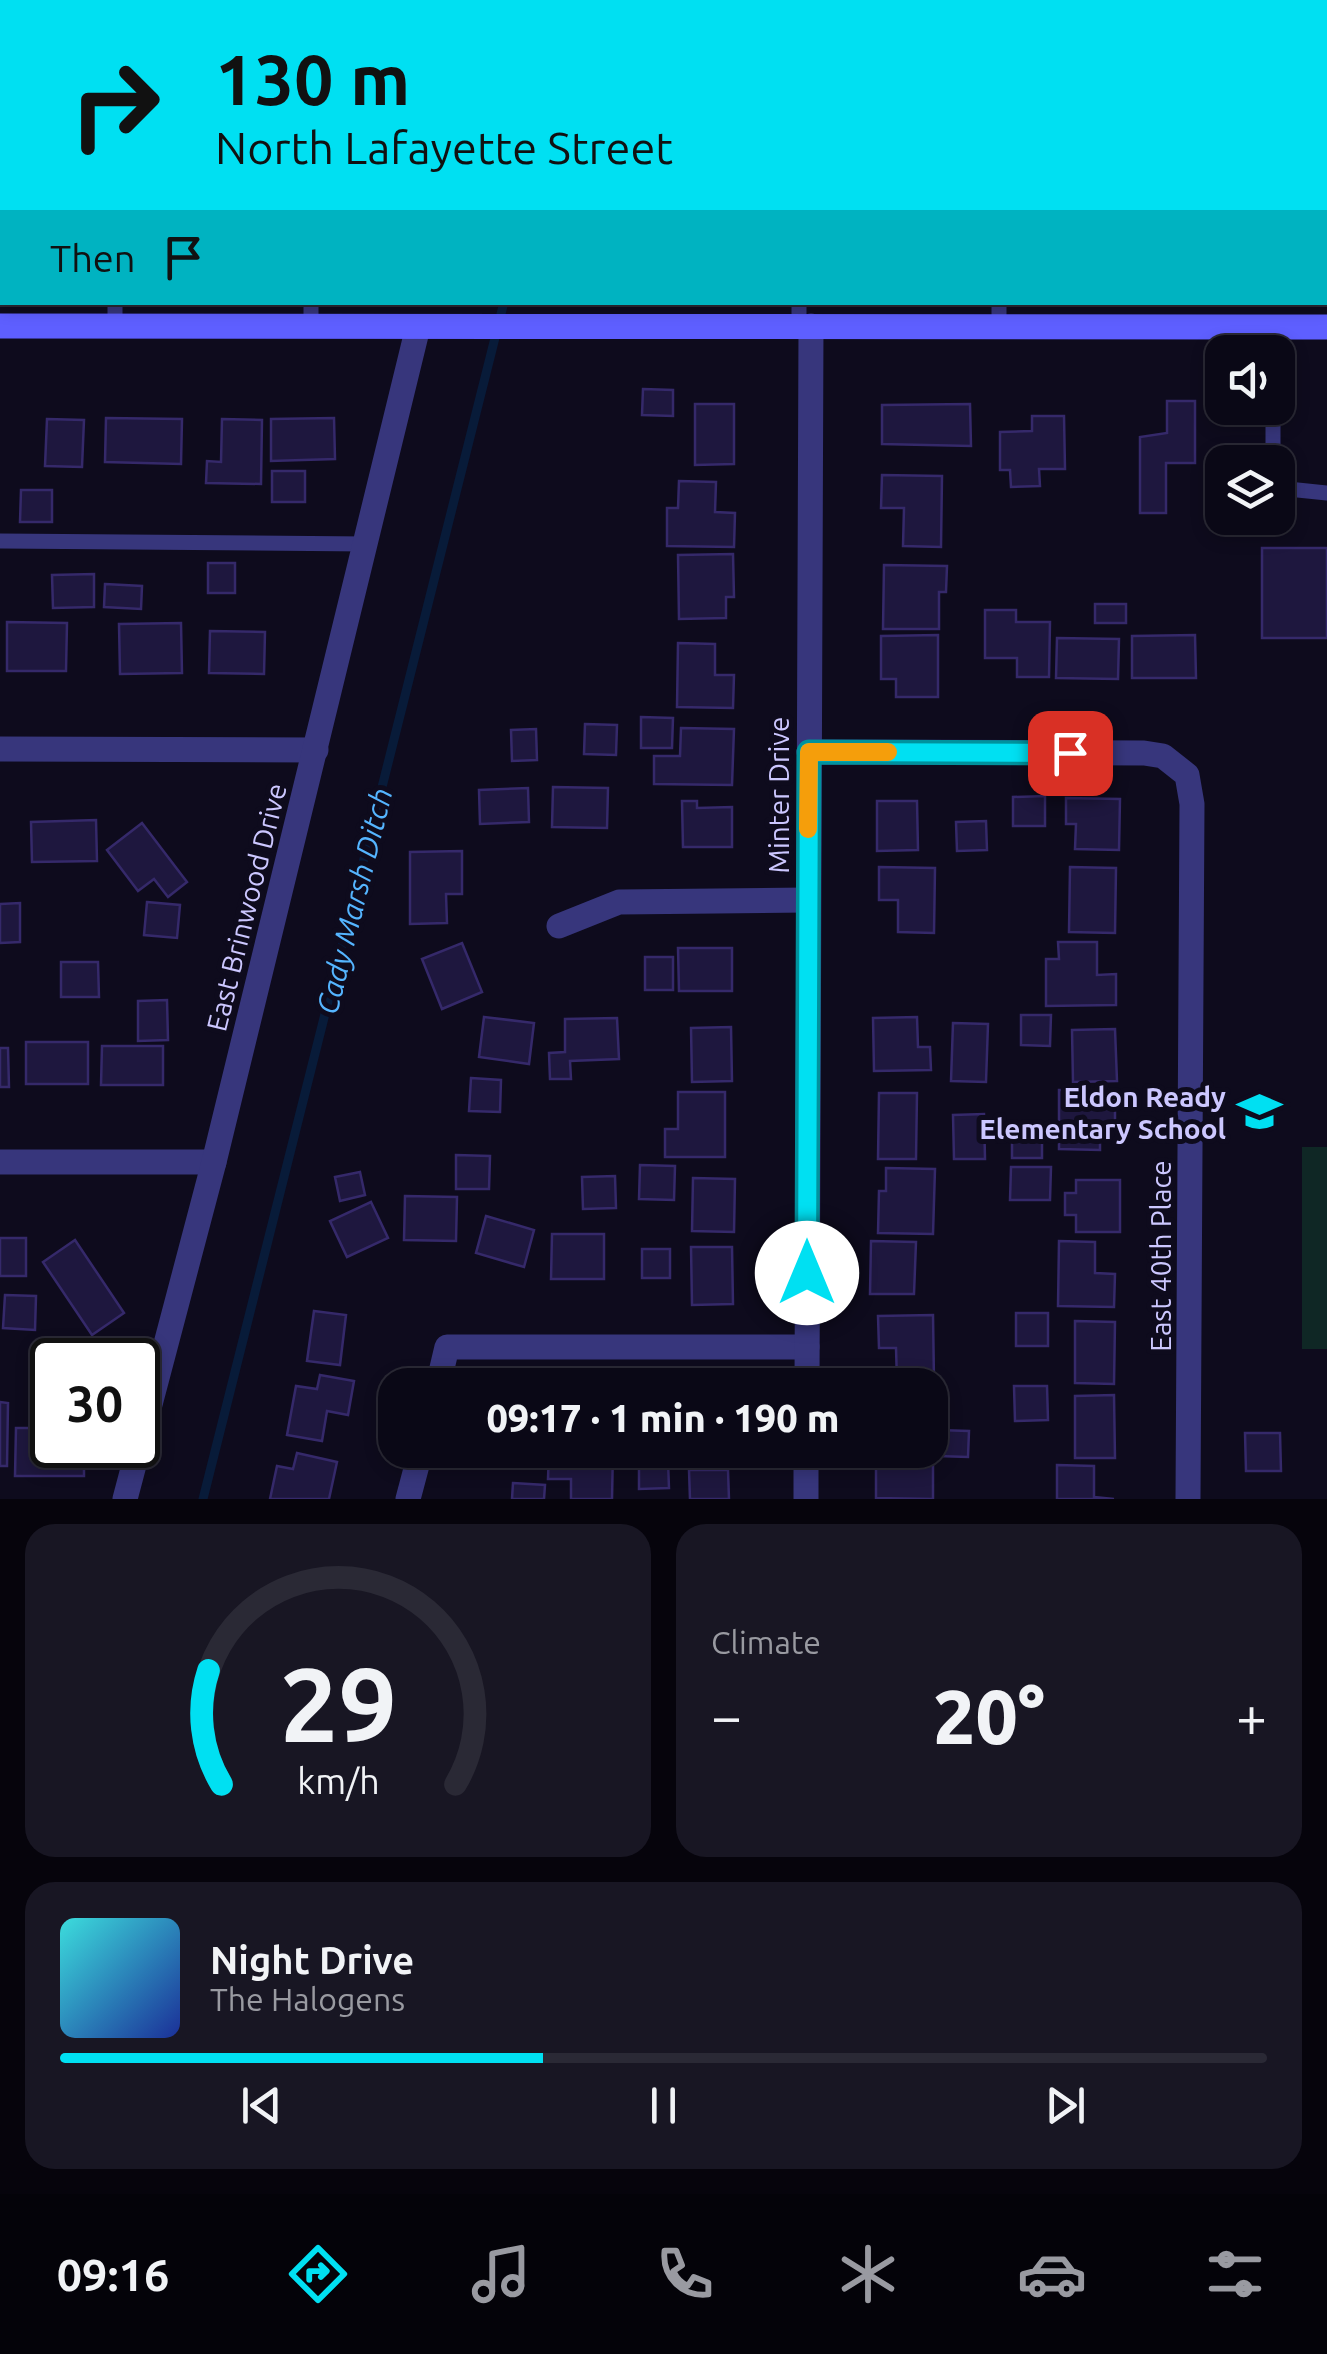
<!DOCTYPE html>
<html lang="en">
<head>
<meta charset="utf-8">
<style>
  body { margin:0; font-family:Ubuntu,sans-serif; background:#181623; color:#f1f3f6; height:100vh; display:flex; flex-direction:column; font-size:38px; white-space:nowrap }
  * { box-sizing:border-box; margin:0 }
  p { font-size:32px; color:#999aa1 }
  .icon { flex:none; width:55px; height:55px; fill:none; stroke:currentColor; stroke-width:2; stroke-linecap:round; stroke-linejoin:round }
  .map { position:relative; height:1499px; overflow:hidden }
  .sheet { display:flex; flex-direction:column; gap:25px; padding:25px; background:#06040c; flex:1 }
  .sheet>* { flex:none }
  .hud { position:absolute; left:0px; top:0px; width:1328px; height:305px; box-shadow:0 5px 15px #0003,0 0 0 2px #2a2935; background:#00e0f2; color:#111; overflow:hidden }
  .fabs { position:absolute; left:1205px; top:335px; display:grid; gap:20px }
  .fabs a { display:grid; place-items:center; width:90px; height:90px; border-radius:20px; background:#0a0816; box-shadow:0 5px 15px #0003,0 0 0 2px #2a2935; font-size:50px }
  .speed { position:absolute; left:30px; top:1338px; display:flex; gap:20px; font-size:50px; font-weight:700; text-align:center }
  .speed>* { display:grid; place-content:center; width:130px; height:130px; border-radius:50%; background:#0a0816; box-shadow:0 5px 15px #0003,0 0 0 2px #2a2935; line-height:1 }
  .speed .limit { border:5px solid #111; border-radius:15px; background:#fff; color:#111 }
  .pin { position:absolute; display:grid; place-items:center; width:85px; height:85px; color:#fff; margin:-42px; border-radius:20px; box-shadow:0 5px 15px #0006 }
  .me { position:absolute; width:110px; margin:-55px; rotate:0deg; stroke-linejoin:round; filter:drop-shadow(0 0 8px #0008) }
  .turn { display:flex; align-items:center; gap:35px; height:210px; padding:0 50px; font-size:45px }
  .turn .icon { width:130px; height:130px; stroke-width:2.5 }
  .turn b { display:block; font-size:70px; line-height:85px }
  .then { display:flex; align-items:center; height:95px; padding:0 50px; background:#0003; gap:20px; font-size:38px }
  .big { font-size:75px; font-weight:800; line-height:1.1 }
  .sheet .tile { flex:1; display:flex; flex-direction:column; justify-content:center; gap:15px; min-width:0; padding:0 35px; border-radius:30px; background:#181623 }
  .sheet .dial { align-items:center; gap:0 }
  .dial svg { height:260px; overflow:visible; fill:none; stroke:#2a2935; stroke-width:7; stroke-linecap:round; text-anchor:middle }
  .dial text { fill:#f1f3f6; stroke:none }
  .song { display:flex; align-items:center; gap:30px }
  .cover { width:120px; height:120px; border-radius:15px; background:linear-gradient(135deg,hsl(180 70% 55%),hsl(230 70% 35%)) }
  .played { height:10px; border-radius:5px; background:linear-gradient(90deg,#00e0f2 40%,#2a2935 40%) }
  .keys { display:flex; justify-content:space-around; direction:ltr }
  .heat { display:flex; justify-content:space-between; align-items:center; font-size:55px; direction:ltr }
  .sheet .tiles { flex:1; display:grid; gap:25px; grid-template-columns:1fr 1fr }
  .tile:last-child { grid-column:span 2 }
  .trip { position:absolute; left:378px; top:1368px; width:570px; height:100px; border-radius:30px; background:#0a0816; box-shadow:0 5px 15px #0003,0 0 0 2px #2a2935; font-weight:800; line-height:100px; text-align:center }
  .menu { display:flex; height:160px; justify-content:space-around; align-items:center; background:#040309; color:#999aa1 }
  .menu .icon { width:70px; height:70px }
  .menu .selected { color:#00e0f2 }
  .menu b { font-size:45px; color:#f1f3f6 }
  .map>svg:first-child { display:block }
  .green { fill:#0f2725 }
  .lines { fill:none; stroke-linecap:round; stroke-linejoin:round }
  .stream { stroke:#081b39; stroke-width:9 }
  .building { fill:#1e173e; stroke:#35296a; stroke-width:2.5 }
  .lane { stroke:#37367c; stroke-width:15 }
  .street { stroke:#37367c; stroke-width:25 }
  .secondary { stroke:#5e5fff; stroke-width:25 }
  .route-casing { stroke:#00929d; stroke-width:25 }
  .route { stroke:#00e0f2; stroke-width:18 }
  .slow { stroke:#f59e0b; stroke-width:18 }
  .labels { text-anchor:middle; dominant-baseline:central; stroke-width:10; stroke-linejoin:round; paint-order:stroke }
  .street-label { font-size:28px; fill:#ccc7ff; stroke:#0e0b1d }
  .poi-label { font-size:28px; font-weight:bold; fill:#ccc7ff; stroke:#0e0b1d; text-anchor:end }
  .water-label { font-size:30px; font-style:italic; fill:#55b5ff; stroke:#0e0b1d }
</style>
</head>
<body>
<div class="map">
<svg width="1327" height="1499" viewBox="0 0 1327 1499">
  <rect width="100%" height="100%" fill="#0e0b1d"/>
  <rect class="green" x="1302" y="1147" width="25" height="202"/>
  <g class="lines">
    <g class="stream">
      <path d="M580 2V0"/>
      <path d="M203 1499 504 302"/>
    </g>
  </g>
  <g class="building">
    <rect x="814" y="0" width="201" height="2"/>
    <path d="M643 389 673 390V416L642 415Z"/>
    <path d="M1167 401H1195V463H1166V513H1140V437L1167 433Z"/>
    <path d="M695 404H734V464L695 465Z"/>
    <path d="M970 404 971 446 882 444V405Z"/>
    <path d="M1032 416H1064L1065 469H1039L1040 486 1011 487 1010 470H1000V432L1032 431Z"/>
    <path d="M106 418 182 419 181 464 105 462Z"/>
    <path d="M334 418 335 459 271 461V419Z"/>
    <path d="M47 419 84 420 82 467 45 466Z"/>
    <path d="M222 419 262 420 261 484 206 483 207 461 221 462Z"/>
    <rect x="272" y="471" width="33" height="31"/>
    <path d="M882 475 942 476 941 547 903 546 904 508H881Z"/>
    <path d="M679 481 716 482 715 512 735 513 734 547 667 546V508H678Z"/>
    <path d="M21 490H52V522H20Z"/>
    <rect x="1262" y="548" width="65" height="90"/>
    <path d="M733 554 734 597H726V618L679 619 678 555Z"/>
    <rect x="208" y="563" width="27" height="30"/>
    <path d="M884 565 947 566 946 592H939V629H883Z"/>
    <path d="M94 574V607L53 608 52 575Z"/>
    <path d="M105 584 142 586 141 609 104 607Z"/>
    <rect x="1095" y="604" width="31" height="19"/>
    <path d="M985 610H1016V622H1050L1049 677H1017V658H985Z"/>
    <path d="M7 622 67 623 66 671H7Z"/>
    <path d="M181 623 182 673 120 674 119 624Z"/>
    <path d="M210 631 265 632 264 674 209 673Z"/>
    <path d="M938 635V697H896V679H881V636Z"/>
    <path d="M1195 635 1196 678H1132V636Z"/>
    <path d="M1057 638 1119 639 1118 679 1056 678Z"/>
    <path d="M678 643 715 644V675H734L733 708 677 707Z"/>
    <path d="M641 717 673 718 672 748H641Z"/>
    <path d="M585 724 617 725 616 755 584 754Z"/>
    <path d="M681 728 734 729 732 785 654 784V756H680Z"/>
    <path d="M536 729 537 760 512 761 511 730Z"/>
    <path d="M553 787 608 788 607 828 552 827Z"/>
    <path d="M528 788 529 822 480 824 479 790Z"/>
    <path d="M1045 796V826H1013V797Z"/>
    <path d="M1066 798 1120 799 1119 850 1075 849 1076 824H1066Z"/>
    <path d="M682 801H697V808L732 807V847H683Z"/>
    <path d="M877 801H917L918 850 877 851Z"/>
    <path d="M96 820 97 861 32 862 31 822Z"/>
    <path d="M986 821 987 850 957 851 956 822Z"/>
    <path d="M142 823 187 882 168 897 154 879 138 891 107 850Z"/>
    <path d="M462 851V894H446L447 923 410 924V852Z"/>
    <path d="M879 867 935 868 934 933 898 932V900H879Z"/>
    <path d="M1070 867 1116 868 1115 933 1069 932Z"/>
    <path d="M147 902 180 905 177 938 144 935Z"/>
    <path d="M20 903V942L0 943V904Z"/>
    <path d="M1058 942H1097V975L1116 974V1005L1046 1006V959H1059Z"/>
    <path d="M462 943 482 992 442 1009 422 959Z"/>
    <path d="M678 948H732V991H679Z"/>
    <rect x="645" y="957" width="28" height="33"/>
    <path d="M61 962H98L99 997H61Z"/>
    <path d="M167 1000 168 1040 138 1041V1001Z"/>
    <path d="M1021 1015H1051L1050 1046 1021 1045Z"/>
    <path d="M484 1017 534 1023 529 1064 479 1057Z"/>
    <path d="M917 1017 918 1047H930L931 1070 874 1071 873 1018Z"/>
    <path d="M617 1018 619 1059 570 1061 571 1079H550L549 1053 565 1052V1019Z"/>
    <path d="M953 1023 988 1024 986 1082 951 1081Z"/>
    <path d="M731 1027 732 1081 692 1082 691 1028Z"/>
    <path d="M1115 1029 1117 1081 1073 1082 1072 1030Z"/>
    <rect x="26" y="1042" width="62" height="42"/>
    <path d="M102 1046H163V1085H101Z"/>
    <path d="M0 1048H8L9 1087H0Z"/>
    <path d="M471 1078 501 1080 500 1112 469 1111Z"/>
    <path d="M1059 1090H1115V1131H1100V1150L1059 1149Z"/>
    <path d="M678 1092H725V1157H665V1129H678Z"/>
    <path d="M879 1093H917L916 1159H878Z"/>
    <path d="M984 1114 985 1159H954L953 1115Z"/>
    <rect x="1012" y="1123" width="30" height="35"/>
    <path d="M456 1155 490 1156 489 1189H456Z"/>
    <path d="M640 1165 675 1166 674 1200 639 1199Z"/>
    <path d="M1011 1167H1051L1050 1200H1010Z"/>
    <path d="M886 1168 935 1169 933 1234 878 1233 879 1191H886Z"/>
    <path d="M360 1172 365 1195 340 1201 335 1177Z"/>
    <path d="M615 1176 616 1208 583 1209 582 1177Z"/>
    <path d="M693 1178 735 1179 734 1232 692 1231Z"/>
    <path d="M1076 1180H1120V1232H1076V1215H1065V1193H1076Z"/>
    <path d="M405 1196 457 1197 456 1241 404 1240Z"/>
    <path d="M371 1202 388 1238 347 1257 330 1221Z"/>
    <path d="M486 1216 534 1230 524 1267 476 1253Z"/>
    <path d="M552 1234H604V1279H551Z"/>
    <rect x="0" y="1238" width="26" height="38"/>
    <path d="M75 1240 124 1313 92 1335 43 1262Z"/>
    <path d="M871 1241 916 1242 914 1294H870Z"/>
    <path d="M1059 1241 1095 1242V1273L1115 1274 1114 1307 1058 1306Z"/>
    <path d="M691 1247H732L733 1304 692 1305Z"/>
    <rect x="642" y="1249" width="28" height="29"/>
    <path d="M5 1295 36 1296 35 1330 3 1328Z"/>
    <path d="M314 1311 346 1315 340 1365 307 1361Z"/>
    <rect x="1016" y="1313" width="32" height="33"/>
    <path d="M933 1315 934 1381 897 1382 896 1348H879L878 1316Z"/>
    <path d="M1075 1321 1115 1322 1114 1384 1075 1383Z"/>
    <path d="M320 1375 354 1381 348 1415 327 1411 322 1441 287 1435 296 1386 317 1389Z"/>
    <path d="M1014 1386H1047L1048 1420 1015 1421Z"/>
    <path d="M1114 1395 1115 1458H1075V1396Z"/>
    <path d="M0 1402 8 1403 7 1466H0Z"/>
    <path d="M16 1428H52V1445H84V1476H15Z"/>
    <path d="M938 1430 969 1431 968 1457 938 1456Z"/>
    <path d="M1245 1433H1280L1281 1471H1246Z"/>
    <path d="M479 1450H533V1459L479 1458Z"/>
    <path d="M549 1450H613L612 1499H571V1479H548Z"/>
    <path d="M297 1453 337 1462 329 1499H270L277 1466 293 1469Z"/>
    <path d="M639 1461H668L669 1488 639 1489Z"/>
    <path d="M876 1465H933V1499L876 1498Z"/>
    <path d="M1057 1465 1094 1466V1497L1114 1499H1057Z"/>
    <path d="M689 1470H728L729 1499H690Z"/>
    <path d="M513 1483 545 1485 544 1499H512Z"/>
  </g>
  <g class="lines">
    <g class="lane">
      <path d="M158 0 159 2"/>
      <path d="M313 2 314 0"/>
      <path d="M671 2V0"/>
      <path d="M799 302V326"/>
      <path d="M999 302V326"/>
      <path d="M115 326V302"/>
      <path d="M311 326V302"/>
      <path d="M1273 327V352"/>
      <path d="M1273 408V462"/>
      <path d="M1278 479 1288 489 1327 493"/>
      <path d="M0 541 367 544"/>
    </g>
    <g class="street">
      <path d="M0 749 316 750"/>
      <path d="M809 752 1144 753 1163 756 1187 775 1192 804 1188 1499"/>
      <path d="M559 926 619 902 807 900"/>
      <path d="M0 1162H214"/>
      <path d="M438 1385 447 1347H807"/>
      <path d="M807 1385 811 326"/>
      <path d="M125 1499 214 1162 418 327"/>
      <path d="M408 1499 421 1450"/>
      <path d="M806 1499V1450"/>
    </g>
    <path class="secondary" d="M0 326 1327 327"/>
  </g>
  <g class="lines">
    <defs>
      <path id="route" d="M807 1273 809 752 1070 753"/>
    </defs>
    <use href="#route" class="route-casing"/>
    <use href="#route" class="route"/>
    <path class="slow" d="M808 829 809 752H888"/>
  </g>
  <defs>
    <symbol id="school-bare" viewBox="-9 -9 18 18"><path d="M0-5L7-2L0 1L-7-2ZM-4 1L0 2.5L4 1V4Q0 6-4 4Z" fill="#00e0f2" stroke="#0e0b1d" stroke-width="2.5" paint-order="stroke"/></symbol>
  </defs>
  <g fill-rule="evenodd">
    <use href="#school-bare" x="1228" y="1080" width="63" height="63"/>
  </g>
  <g class="labels">
    <g class="street-label">
      <text transform="translate(778 795) rotate(-90)">Minter Drive</text>
      <text transform="translate(246 907) rotate(-76)">East Brinwood Drive</text>
      <text transform="translate(1160 1256) rotate(-90)">East 40th Place</text>
    </g>
    <g class="poi-label">
      <text x="1226" y="1096">Eldon Ready<tspan x="1226" dy="32">Elementary School</tspan></text>
    </g>
    <g class="water-label">
      <text transform="translate(354 901) rotate(-76)">Cady Marsh Ditch</text>
    </g>
  </g>
</svg>
<div class="fabs">
<a><svg class="icon" aria-label="sound" viewBox="0 0 24 24"><path d="M4 9h4l5-4v14l-5-4H4zM17 9q2 3 0 6"/></svg></a>
<a><svg class="icon" aria-label="layers" viewBox="0 0 24 24"><path d="M12 4l9 5-9 5-9-5zM3 14l9 5 9-5"/></svg></a>
</div>
<div class="speed"><div class="limit">30</div></div>
<div class="pin" style="left:1070px;top:753px;background:#d93025"><svg class="icon" aria-label="arrive" viewBox="0 0 24 24"><path d="M6 21V4h12l-3 4 3 4H6"/></svg></div>
<svg class="me" style="left:807px;top:1273px" viewBox="-20 -20 40 40"><circle r="19" fill="#fff"/><path d="M0-13L10 11 0 6-10 11z" fill="#00e0f2"/></svg>
<div class="trip">09:17 · 1 min · 190 m</div>
<div class="hud">
<div class="turn"><svg class="icon" aria-label="right" viewBox="0 0 24 24"><path d="M7 20v-9h11M14 6l5 5-5 5"/></svg><div><b>130 m</b>North Lafayette Street</div></div>
<div class="then">Then<svg class="icon" aria-label="arrive" viewBox="0 0 24 24"><path d="M6 21V4h12l-3 4 3 4H6"/></svg></div>
</div>
</div>
<section class="sheet">
<div class="tiles">
<div class="tile dial"><svg viewBox="0 0 100 80">
<path d="M14 69A42 42 0 1 1 86 69"/>
<path d="M14 69A42 42 0 0 1 10 34" stroke="#00e0f2"/>
<text x="50" y="56" font-size="32" font-weight="700">29</text>
<text x="50" y="72" font-size="11">km/h</text>
</svg></div>
<div class="tile"><p>Climate</p>
<div class="heat"><a>−</a><b class="big">20°</b><a>+</a></div>
</div>
<div class="tile">
<div class="song"><i class="cover"></i><div><b>Night Drive</b><p>The Halogens</p></div></div>
<div class="played"></div>
<div class="keys"><svg class="icon" aria-label="previous" viewBox="0 0 24 24"><path d="M18 5L8 12l10 7zM5 5v14"/></svg><svg class="icon" aria-label="pause" viewBox="0 0 24 24"><path d="M8 5v14M16 5v14"/></svg><svg class="icon" aria-label="next" viewBox="0 0 24 24"><path d="M6 5l10 7-10 7zM19 5v14"/></svg></div>
</div>
</div>
</section>
<nav class="menu">
<b>09:16</b>
<svg class="icon selected" aria-label="directions" viewBox="0 0 24 24"><path d="M12 3l9 9-9 9-9-9zM9 14v-3h6M13 9l2 2-2 2"/></svg>
<svg class="icon" aria-label="music" viewBox="0 0 24 24"><path d="M9 18V5l10-2v13"/><circle cx="6" cy="18" r="3"/><circle cx="16" cy="16" r="3"/></svg>
<svg class="icon" aria-label="phone" viewBox="0 0 24 24"><path d="M5 4h4l2 5-3 2q2 4 5 5l2-3 5 2v4C11 20 4 13 5 4z"/></svg>
<svg class="icon" aria-label="climate" viewBox="0 0 24 24"><path d="M12 3v18M4 7l16 10M4 17L20 7"/></svg>
<svg class="icon" aria-label="car" viewBox="0 0 24 24"><path d="M5 17H2v-5l4-1 3-4h7l3 4 3 1v5h-3M9 17h6M6 11h13"/><circle cx="7" cy="17" r="2"/><circle cx="17" cy="17" r="2"/></svg>
<svg class="icon" aria-label="filters" viewBox="0 0 24 24"><path d="M4 7h16M4 17h16"/><circle cx="9" cy="7" r="2"/><circle cx="15" cy="17" r="2"/></svg>
</nav>
</body>
</html>
